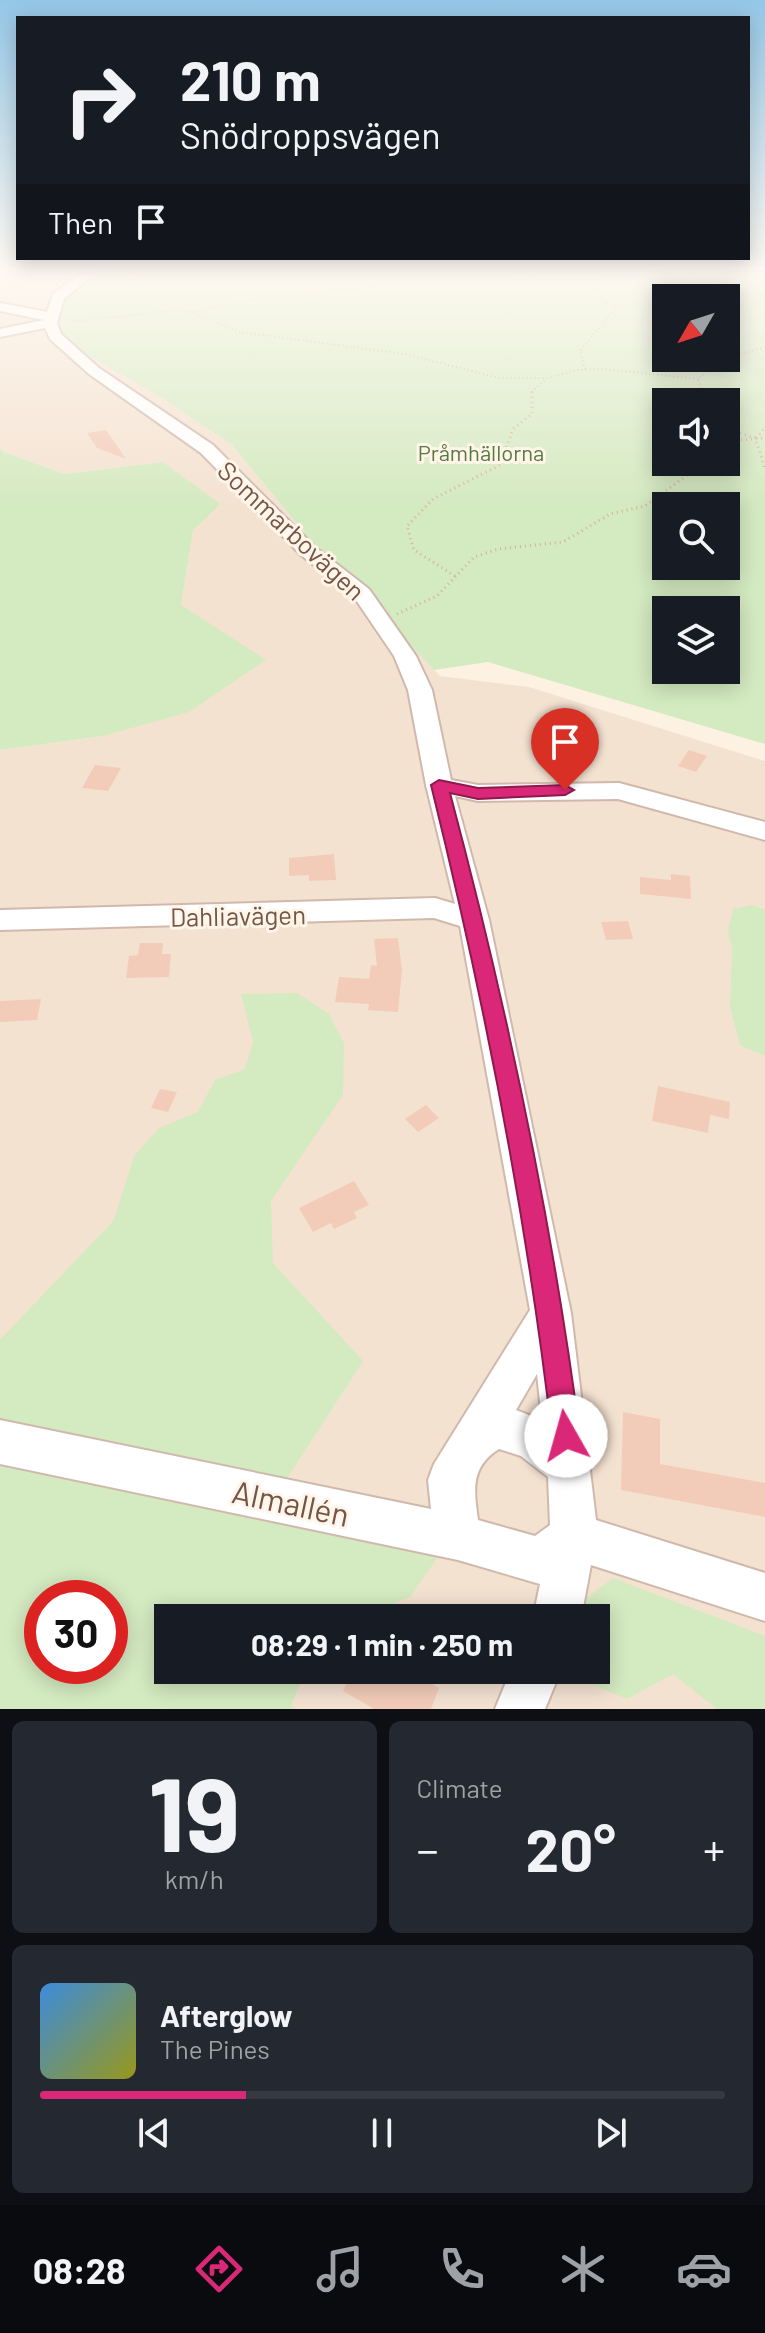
<!DOCTYPE html>
<html lang="en">
<head>
<meta charset="utf-8">
<style>
  body { margin:0; font-family:Barlow,sans-serif; background:#242831; color:#f1f3f6; height:100vh; display:flex; flex-direction:column; font-size:30px; white-space:nowrap }
  * { box-sizing:border-box; margin:0 }
  p { font-size:26px; color:#9ea1a6 }
  .icon { flex:none; width:44px; height:44px; fill:none; stroke:currentColor; stroke-width:2; stroke-linecap:round; stroke-linejoin:round }
  .map { position:relative; height:1709px; overflow:hidden }
  .panel { display:flex; flex-direction:column; gap:12px; padding:12px; background:#0d0f14; flex:1 }
  .panel>* { flex:none }
  .guide { position:absolute; left:16px; top:16px; width:734px; height:244px; border-radius:0px; box-shadow:0 4px 20px #0003; background:#171b24; color:#f1f3f6; overflow:hidden }
  .needle { width:52px; rotate:231deg }
  .controls { position:absolute; left:652px; top:284px; display:grid; gap:16px }
  .controls a { display:grid; place-items:center; width:88px; height:88px; border-radius:0px; background:#171b24; box-shadow:0 4px 20px #0003; font-size:40px }
  .speed { position:absolute; left:24px; top:1580px; display:flex; gap:16px; font-size:40px; font-weight:700; text-align:center }
  .speed>* { display:grid; place-content:center; width:104px; height:104px; border-radius:50%; background:#171b24; box-shadow:0 4px 20px #0003; line-height:1 }
  .speed .limit { border:12px solid #d22; background:#fff; color:#111 }
  .pin { position:absolute; display:grid; place-items:center; width:68px; height:68px; color:#fff; margin:-82px -34px; border-radius:50% 50% 50% 0; rotate:-45deg; box-shadow:0 0 8px #0007 }
  .pin .icon { rotate:45deg }
  .me { position:absolute; width:88px; margin:-44px; rotate:353deg; stroke-linejoin:round; filter:drop-shadow(0 0 6px #0008) }
  .turn { display:flex; align-items:center; gap:28px; height:168px; padding:0 32px; font-size:36px }
  .turn .icon { width:104px; height:104px; stroke-width:2.5 }
  .turn b { display:block; font-size:56px; line-height:68px }
  .then { display:flex; align-items:center; height:76px; padding:0 32px; background:#0003; gap:16px; font-size:30px }
  .big { font-size:60px; font-weight:700; line-height:1.1 }
  .panel .tile { flex:1; display:flex; flex-direction:column; justify-content:center; gap:12px; min-width:0; padding:0 28px; border-radius:12px; background:#242831 }
  .panel .dial { align-items:center; gap:0 }
  .dial b { font-size:104px; line-height:1 }
  .song { display:flex; align-items:center; gap:24px }
  .cover { width:96px; height:96px; border-radius:12px; background:linear-gradient(135deg,hsl(210 70% 55%),hsl(60 70% 35%)) }
  .played { height:8px; border-radius:4px; background:linear-gradient(90deg,#db2777 30%,#363941 30%) }
  .keys { display:flex; justify-content:space-around; direction:ltr }
  .heat { display:flex; justify-content:space-between; align-items:center; font-size:44px; direction:ltr }
  .panel .tiles { flex:1; display:grid; gap:12px; grid-template-columns:1fr 1fr }
  .tile:last-child { grid-column:span 2 }
  .trip { position:absolute; left:154px; top:1604px; width:456px; height:80px; border-radius:0px; background:#171b24; box-shadow:0 4px 20px #0003; font-weight:700; line-height:80px; text-align:center }
  .dock { display:flex; height:128px; justify-content:space-around; align-items:center; background:#090b0e; color:#9ea1a6 }
  .dock .icon { width:56px; height:56px }
  .dock .on { color:#db2777 }
  .dock b { font-size:36px; color:#f1f3f6 }
  .map>svg:first-child { display:block }
  .residential { fill:#f4e2d1; fill-rule:evenodd }
  .green { fill:#d4eac1; fill-rule:evenodd }
  .building { fill:#f3ccb9 }
  .lines { fill:none; stroke-linecap:round; stroke-linejoin:round }
  .minor-casing { stroke:#d0b9ac; stroke-width:4 }
  .path-far1 { stroke:#d7b09d; stroke-width:2; stroke-dasharray:1 3; stroke-linecap:butt }
  .path { stroke:#d7b09d; stroke-width:3; stroke-dasharray:1 4; stroke-linecap:butt }
  .minor { fill:#fff; fill-rule:evenodd }
  .route { fill:#db2777; stroke:#8e194d; stroke-width:2 }
  .labels { text-anchor:middle; dominant-baseline:central; stroke-width:6; stroke-linejoin:round; paint-order:stroke }
  .far-park-label { font-size:22px; fill:#557b40; stroke:#fff5e9 }
  .street-label { font-size:26px; fill:#755548; stroke:#fff5e9 }
  .near-street-label { font-size:32px; fill:#755548; stroke:#fff5e9 }
</style>
</head>
<body>
<div class="map">
<svg width="765" height="1709" viewBox="0 0 765 1709">
  <rect width="100%" height="100%" fill="#fdf1e2"/>
  <path class="residential" d="M0 267H103L80 283 160 397 232 445 313 543 440 676 529 687 765 761V1709H0V750L103 736 181 605 193 531 219 504 163 462 65 474 4 452 0 448ZM42 1598H110V1666H42ZM168 1618H596V1670H168Z"/>
  <g class="green">
    <path d="M103 267H765V744L488 662 434 670 313 543 232 445 160 397 72 346 57 325V311L64 298ZM666 298H726V358H666ZM666 402H726V462H666ZM666 506H726V566H666ZM666 610H726V670H666Z"/>
    <path d="M0 448 4 452 65 474 163 462 220 504 193 531 181 605 266 660 189 712 103 736 0 750Z"/>
    <path d="M752 905 765 910V1056L740 1045 730 1007 732 948 728 931 733 909Z"/>
    <path d="M297 993 329 1014 344 1043 343 1095 271 1201 273 1263 363 1361 284 1483 0 1428V1340L114 1220 134 1156 159 1128 198 1112 215 1080 245 1069 253 1042 241 994Z"/>
    <path d="M0 1461 440 1554 410 1597 356 1618H168V1670H306L291 1706 295 1709H0ZM42 1598H110V1666H42Z"/>
    <path d="M613 1578 765 1636V1709H717L673 1674 627 1699 557 1670H596V1618H575L580 1603Z"/>
  </g>
  <g class="building">
    <path d="M106 430 126 459 97 448 87 433Z"/>
    <path d="M689 750 707 756 696 772 678 766Z"/>
    <path d="M95 765 121 768 108 791 82 788Z"/>
    <path d="M334 854 336 880 309 881V875L289 876V858Z"/>
    <path d="M671 874 690 876 691 899 640 894V877L671 880Z"/>
    <path d="M628 921 633 939 606 940 601 922Z"/>
    <path d="M398 938 402 970 398 1012 368 1010 369 1004 335 1002 339 977 369 979 371 965 377 966 374 939Z"/>
    <path d="M140 943H163L162 954H171L169 977 126 978 129 956 138 955Z"/>
    <path d="M41 999 37 1020 0 1022V1001Z"/>
    <path d="M658 1086 730 1102 729 1119 710 1115 708 1133 652 1121Z"/>
    <path d="M160 1089 177 1092 168 1112 151 1108Z"/>
    <path d="M426 1105 439 1118 418 1132 405 1119Z"/>
    <path d="M354 1181 369 1205 354 1212 357 1218 334 1229 331 1223 313 1232 299 1208Z"/>
    <path d="M623 1412 660 1419V1464L765 1483V1517L621 1490Z"/>
    <path d="M352 1670H408L439 1688 431 1709H374L343 1691Z"/>
  </g>
  <g class="lines">
    <defs>
      <g id="minor">
        <path d="M89 267H102L64 299 57 323 61 334 99 368 213 445 315 547 369 589 416 656 432 690 451 780 478 785 619 783 765 822V840L618 799 478 801 455 796 489 920 571 1313 596 1520 765 1573V1621L591 1565 581 1618H533L540 1584 458 1560 0 1464V1420L431 1509 428 1480 434 1464 530 1310 460 926 434 918 0 930V910L435 898 455 904 426 785 408 690 394 656 354 597 301 555 201 453 89 374 50 339 45 328 0 337V329L44 320 0 311V303L47 312 53 294ZM537 1374 542 1420 516 1410ZM499 1449 521 1456 548 1477 550 1525 535 1536 478 1520C474 1491 470 1467 499 1449Z"/>
        <path d="M511 1670H561L545 1709H495Z"/>
      </g>
    </defs>
    <use href="#minor" class="minor-casing"/>
    <g class="path-far1">
      <path d="M521 267 540 280"/>
      <path d="M641 267 668 271"/>
      <path d="M107 273 127 280 230 267"/>
      <path d="M685 273 719 275 731 267"/>
      <path d="M713 298 721 289 719 275"/>
      <path d="M191 312 240 332 405 354 499 378H547L578 370 603 369 698 379"/>
      <path d="M69 322 176 310 191 312 248 301 427 280H601L609 275 686 273"/>
      <path d="M718 361 765 347"/>
      <path d="M585 369 580 351 616 308 598 297 601 280"/>
      <path d="M532 392 546 379"/>
      <path d="M703 392 698 379 718 361 716 358"/>
    </g>
    <g class="path">
      <path d="M703 390 708 402"/>
      <path d="M726 428 755 438 765 468"/>
      <path d="M756 438 765 428"/>
      <path d="M726 441 765 438"/>
      <path d="M455 576 414 550 407 526 433 499 500 465 513 429 532 414V390"/>
      <path d="M397 614 437 596 474 557 498 549 563 542 610 514 645 506 705 462"/>
    </g>
    <use href="#minor" class="minor"/>
  </g>
  <linearGradient id="sky" x2="0" y2="1"><stop stop-color="#94c7e7"/><stop offset="0.53" stop-color="#fef9f2"/><stop offset="1" stop-color="#fef9f2" stop-opacity="0"/></linearGradient>
  <rect width="765" height="506" fill="url(#sky)"/>
  <path class="route" d="M439 780 478 788 565 785 574 790 565 795 478 799 450 793C506 1003 552 1219 580 1436L576 1446 566 1450 556 1446 552 1436C527 1217 484 999 431 785Z"/>
  <g class="labels">
    <g class="far-park-label">
      <text x="481" y="452">Pråmhällorna</text>
    </g>
    <g class="street-label">
      <text transform="translate(292 530) rotate(43)">Sommarbovägen</text>
      <text transform="translate(238 915) rotate(-1)">Dahliavägen</text>
    </g>
    <g class="near-street-label">
      <text transform="translate(291 1502) rotate(12)">Almallén</text>
    </g>
  </g>
</svg>
<div class="controls">
<a><svg class="needle" viewBox="-14 -14 28 28"><path d="M0-13l5 13h-10z" fill="#e53935"/><path d="M0 13l5-13h-10z" fill="#9ea1a6"/></svg></a>
<a><svg class="icon" aria-label="sound" viewBox="0 0 24 24"><path d="M4 9h4l5-4v14l-5-4H4zM17 9q2 3 0 6"/></svg></a>
<a><svg class="icon" aria-label="search" viewBox="0 0 24 24"><circle cx="10" cy="10" r="6"/><path d="M15 15l6 6"/></svg></a>
<a><svg class="icon" aria-label="layers" viewBox="0 0 24 24"><path d="M12 4l9 5-9 5-9-5zM3 14l9 5 9-5"/></svg></a>
</div>
<div class="speed"><div class="limit">30</div></div>
<div class="pin" style="left:565px;top:790px;background:#d93025"><svg class="icon" aria-label="arrive" viewBox="0 0 24 24"><path d="M6 21V4h12l-3 4 3 4H6"/></svg></div>
<svg class="me" style="left:566px;top:1436px" viewBox="-20 -20 40 40"><circle r="19" fill="#fff"/><path d="M0-13L10 11 0 6-10 11z" fill="#db2777"/></svg>
<div class="trip">08:29 · 1 min · 250 m</div>
<div class="guide">
<div class="turn"><svg class="icon" aria-label="right" viewBox="0 0 24 24"><path d="M7 20v-9h11M14 6l5 5-5 5"/></svg><div><b>210 m</b>Snödroppsvägen</div></div>
<div class="then">Then<svg class="icon" aria-label="arrive" viewBox="0 0 24 24"><path d="M6 21V4h12l-3 4 3 4H6"/></svg></div>
</div>
</div>
<section class="panel">
<div class="tiles">
<div class="tile dial"><b>19</b><p>km/h</p></div>
<div class="tile"><p>Climate</p>
<div class="heat"><a>−</a><b class="big">20°</b><a>+</a></div>
</div>
<div class="tile">
<div class="song"><i class="cover"></i><div><b>Afterglow</b><p>The Pines</p></div></div>
<div class="played"></div>
<div class="keys"><svg class="icon" aria-label="previous" viewBox="0 0 24 24"><path d="M18 5L8 12l10 7zM5 5v14"/></svg><svg class="icon" aria-label="pause" viewBox="0 0 24 24"><path d="M8 5v14M16 5v14"/></svg><svg class="icon" aria-label="next" viewBox="0 0 24 24"><path d="M6 5l10 7-10 7zM19 5v14"/></svg></div>
</div>
</div>
</section>
<nav class="dock">
<b>08:28</b>
<svg class="icon on" aria-label="directions" viewBox="0 0 24 24"><path d="M12 3l9 9-9 9-9-9zM9 14v-3h6M13 9l2 2-2 2"/></svg>
<svg class="icon" aria-label="music" viewBox="0 0 24 24"><path d="M9 18V5l10-2v13"/><circle cx="6" cy="18" r="3"/><circle cx="16" cy="16" r="3"/></svg>
<svg class="icon" aria-label="phone" viewBox="0 0 24 24"><path d="M5 4h4l2 5-3 2q2 4 5 5l2-3 5 2v4C11 20 4 13 5 4z"/></svg>
<svg class="icon" aria-label="climate" viewBox="0 0 24 24"><path d="M12 3v18M4 7l16 10M4 17L20 7"/></svg>
<svg class="icon" aria-label="car" viewBox="0 0 24 24"><path d="M5 17H2v-5l4-1 3-4h7l3 4 3 1v5h-3M9 17h6M6 11h13"/><circle cx="7" cy="17" r="2"/><circle cx="17" cy="17" r="2"/></svg>
</nav>
</body>
</html>
